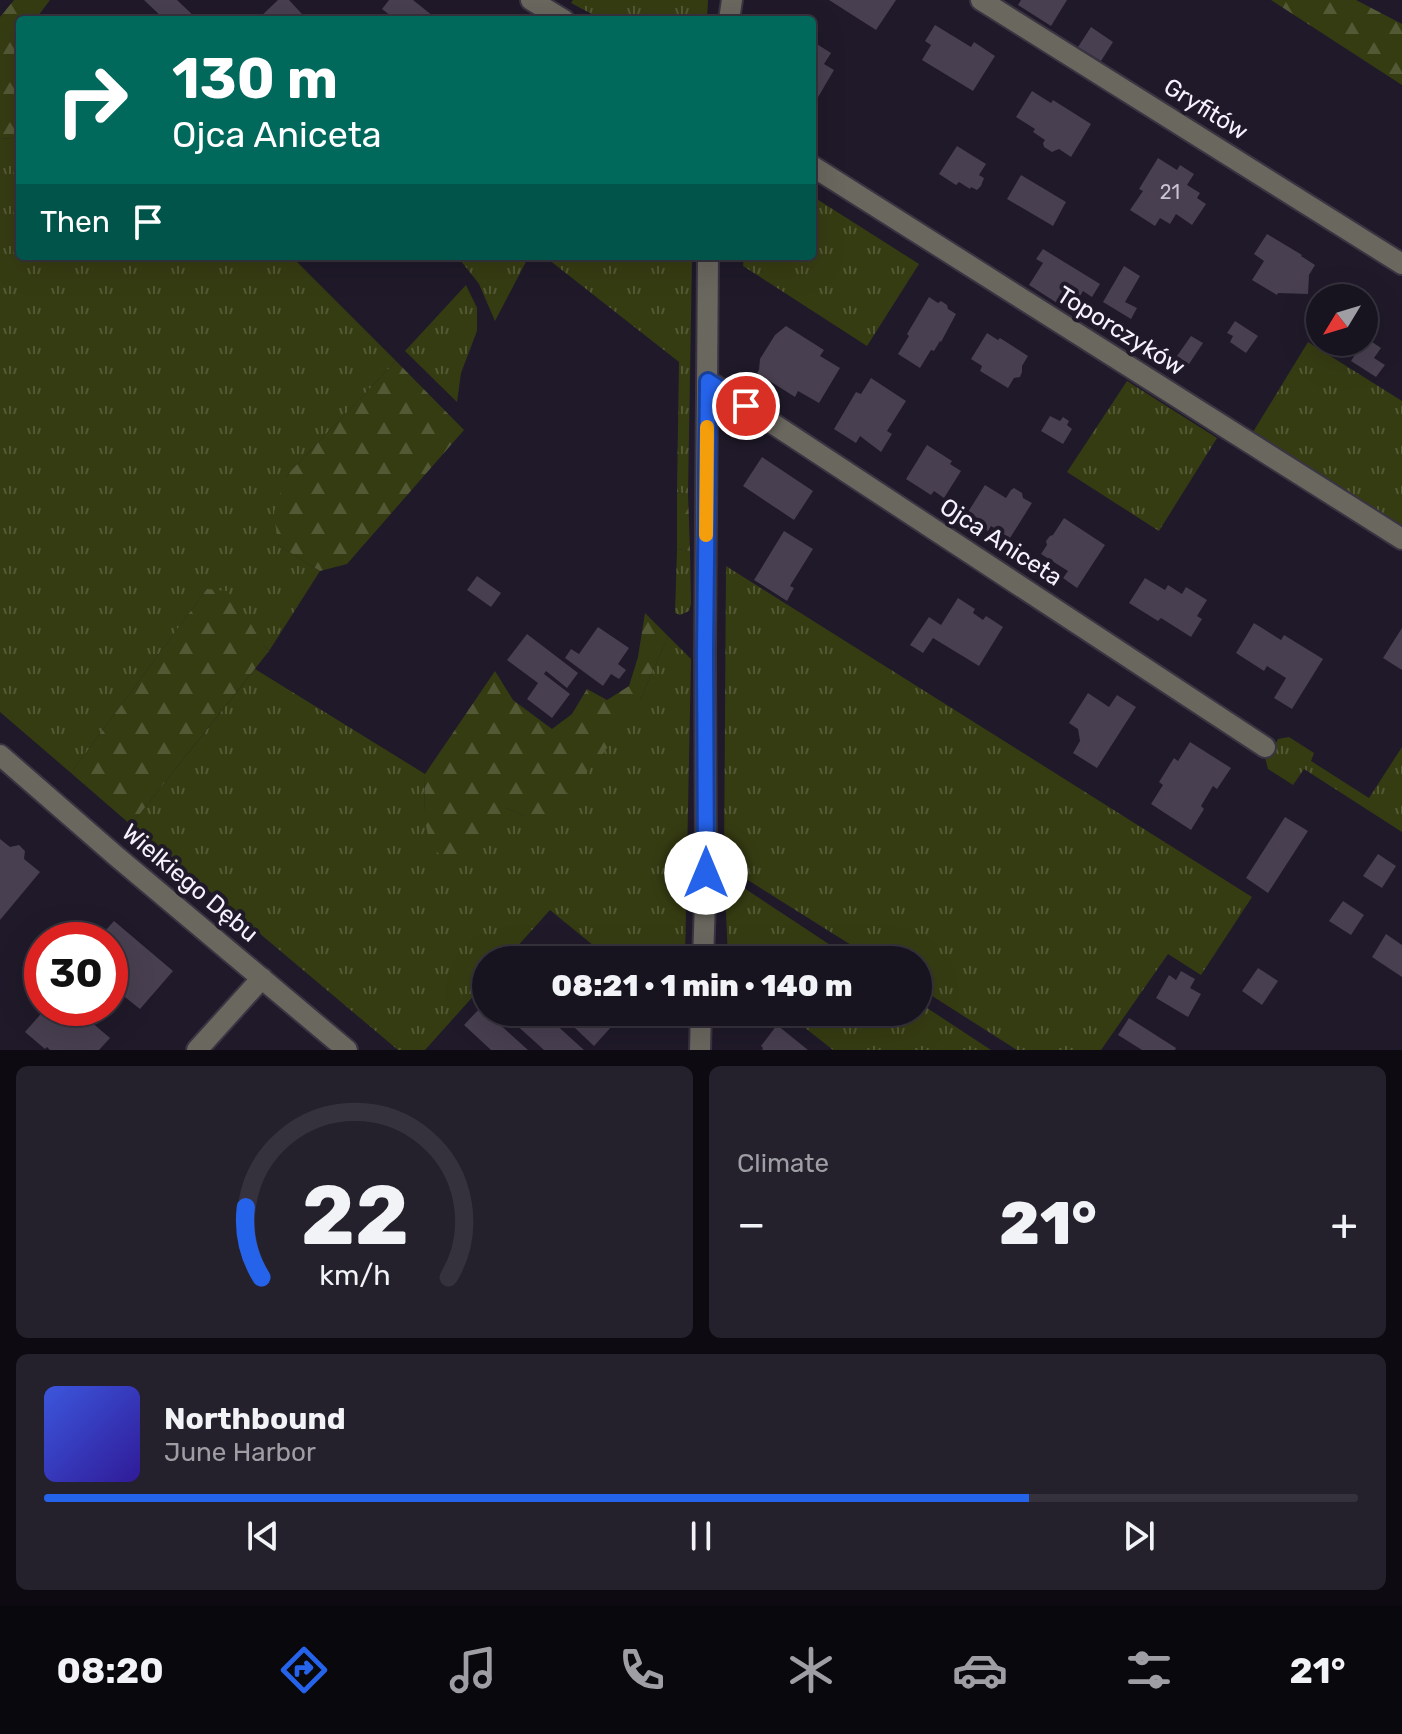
<!DOCTYPE html>
<html lang="en">
<head>
<meta charset="utf-8">
<style>
  body { margin:0; font-family:Rubik,sans-serif; background:#24202c; color:#f1f3f6; height:100vh; display:flex; flex-direction:column; font-size:30px; white-space:nowrap }
  * { box-sizing:border-box; margin:0 }
  p { font-size:26px; color:#9e9ea4 }
  .icon { flex:none; width:44px; height:44px; fill:none; stroke:currentColor; stroke-width:2; stroke-linecap:round; stroke-linejoin:round }
  .map { position:relative; height:1050px; overflow:hidden }
  .panel { display:flex; flex-direction:column; gap:16px; padding:16px; background:#0d0a11; flex:1 }
  .panel>* { flex:none }
  .hud { position:absolute; left:16px; top:16px; width:800px; height:244px; border-radius:8px; box-shadow:0 8px 32px #0002,0 0 0 2px #36323d; background:#00695c; color:#fff; overflow:hidden }
  .needle { width:52px; rotate:232deg }
  .controls { position:absolute; left:1306px; top:284px; display:grid; gap:16px }
  .controls a { display:grid; place-items:center; width:72px; height:72px; border-radius:50%; background:#17131f; box-shadow:0 8px 32px #0002,0 0 0 2px #36323d; font-size:40px }
  .speed { position:absolute; left:24px; top:922px; display:flex; gap:16px; font-size:40px; font-weight:700; text-align:center }
  .speed>* { display:grid; place-content:center; width:104px; height:104px; border-radius:50%; background:#17131f; box-shadow:0 8px 32px #0002,0 0 0 2px #36323d; line-height:1 }
  .speed .limit { border:12px solid #d22; background:#fff; color:#111 }
  .pin { position:absolute; display:grid; place-items:center; width:68px; height:68px; color:#fff; margin:-34px; border:4px solid #fff; border-radius:50%; box-shadow:0 2px 8px #0007 }
  .me { position:absolute; width:88px; margin:-44px; rotate:0deg; stroke-linejoin:round; filter:drop-shadow(0 0 6px #0008) }
  .turn { display:flex; align-items:center; gap:28px; height:168px; padding:0 24px; font-size:36px }
  .turn .icon { width:104px; height:104px; stroke-width:2.5 }
  .turn b { display:block; font-size:56px; line-height:68px }
  .then { display:flex; align-items:center; height:76px; padding:0 24px; background:#0003; gap:16px; font-size:30px }
  .big { font-size:60px; font-weight:800; line-height:1.1 }
  .panel .card { flex:1; display:flex; flex-direction:column; justify-content:center; gap:12px; min-width:0; padding:0 28px; border-radius:12px; background:#24202c }
  .panel .dial { align-items:center; gap:0 }
  .dial svg { height:208px; overflow:visible; fill:none; stroke:#36323d; stroke-width:7; stroke-linecap:round; text-anchor:middle }
  .dial text { fill:#f1f3f6; stroke:none }
  .song { display:flex; align-items:center; gap:24px }
  .cover { width:96px; height:96px; border-radius:12px; background:linear-gradient(135deg,hsl(230 70% 55%),hsl(250 70% 35%)) }
  .played { height:8px; border-radius:4px; background:linear-gradient(90deg,#2563eb 75%,#36323d 75%) }
  .keys { display:flex; justify-content:space-around; direction:ltr }
  .heat { display:flex; justify-content:space-between; align-items:center; font-size:44px; direction:ltr }
  .panel .tiles { flex:1; display:grid; gap:16px; grid-template-columns:1fr 1fr }
  .card:last-child { grid-column:span 2 }
  .trip { position:absolute; left:472px; top:946px; width:460px; height:80px; border-radius:40px; background:#17131f; box-shadow:0 8px 32px #0002,0 0 0 2px #36323d; font-weight:800; line-height:80px; text-align:center }
  .tabs { display:flex; height:128px; justify-content:space-around; align-items:center; background:#09080c; color:#9e9ea4 }
  .tabs .icon { width:56px; height:56px }
  .tabs .active { color:#2563eb }
  .tabs b { font-size:36px; color:#f1f3f6 }
  .map>svg:first-child { display:block }
  .grass { fill:url(#grass-tufts) }
  .forest { fill:url(#forest-firs) }
  .building { fill:#483f50 }
  .lines { fill:none; stroke-linecap:round; stroke-linejoin:round }
  .minor-casing { stroke:#393342; stroke-width:24 }
  .minor { stroke:#69675e; stroke-width:20 }
  .route-casing { stroke:#184099; stroke-width:20 }
  .route { stroke:#2563eb; stroke-width:14 }
  .slow { stroke:#f59e0b; stroke-width:14 }
  .labels { text-anchor:middle; dominant-baseline:central; stroke-width:8; stroke-linejoin:round; paint-order:stroke }
  .number-label { font-size:20px; fill:#cac4d2 }
  .street-label { font-size:24px; fill:#f5f1fd; stroke:#1f1929 }
</style>
</head>
<body>
<div class="map">
<svg width="1402" height="1050" viewBox="0 0 1402 1050">
  <defs>
    <pattern id="grass-tufts" width="24" height="20" patternUnits="userSpaceOnUse" patternTransform="scale(2)"><rect width="24" height="20" fill="#363c12"/><path d="M3 7l-1-3M5 7V3M7 7l1-3M15 17l-1-3M17 17v-4M19 17l1-3" fill="none" stroke="#545935"/></pattern>
    <pattern id="forest-firs" width="22" height="20" patternUnits="userSpaceOnUse" patternTransform="scale(2)"><rect width="22" height="20" fill="#363c12"/><path d="M5 1l3.5 6h-7zM16 11l3.5 6h-7z" fill="#545935"/></pattern>
  </defs>
  <rect width="100%" height="100%" fill="#1f1929"/>
  <g class="grass">
    <path d="M573 0H708L707 20H603L571 3Z"/>
    <path d="M20 134V256H291L396 361 286 476 278 545 320 571 269 651 207 589 71 773 0 712V138L12 139Z"/>
    <path d="M812 196 919 264 867 346 743 266 744 256H812Z"/>
    <path d="M457 256H529L495 321 479 284Z"/>
    <path d="M544 256H692L688 494 677 492 679 362Z"/>
    <path d="M466 285 477 308V331L461 373 457 402 405 351Z"/>
    <path d="M1308 342 1402 401V529L1253 432Z"/>
    <path d="M1127 381 1217 438 1159 531 1067 472Z"/>
    <path d="M677 549 690 551 691 604 689 611 680 615 675 613Z"/>
    <path d="M726 566 1252 897 1201 975 1168 954 1101 1050H1017L918 987V960H875L724 865Z"/>
    <path d="M668 636 691 659 685 960H611L550 910 505 960H486V982L425 1050H398L131 825 255 669 425 774 424 816 506 808 525 816 640 700Z"/>
    <path d="M1289 737 1314 753 1311 761 1369 798 1402 747V832L1304 769 1293 785 1268 769 1265 757 1273 749 1278 739Z"/>
    <path d="M741 886 853 960H728L725 887Z"/>
    <path d="M918 1002 991 1050H833L785 1012H918Z"/>
  </g>
  <g class="forest">
    <path d="M14 0H50L35 20H20V37L14 45 20 53V134L12 139 0 138V17Z"/>
    <path d="M1271 0H1356L1402 24V85Z"/>
    <path d="M396 361 464 430 347 564 320 571 278 545 274 512 286 476Z"/>
    <path d="M677 492 688 494 690 551 677 549Z"/>
    <path d="M207 589 227 591 242 609 263 645 269 651 131 825 71 773Z"/>
    <path d="M645 613 668 636 640 700 600 758 547 814 525 816 506 808 475 859 447 858 431 849 424 816 425 774 495 671 513 700 552 729 572 714 587 689 607 700 629 686 638 657Z"/>
  </g>
  <g class="building">
    <path d="M144 0H177L198 20H165Z"/>
    <path d="M278 0H289L302 14 295 20H257Z"/>
    <path d="M389 0H413L438 20H396L382 9Z"/>
    <path d="M829 0H896L876 30Z"/>
    <path d="M1021 0H1067L1051 26 1018 5Z"/>
    <path d="M935 25 971 47 974 42 995 56 973 91 922 60 931 45 925 41Z"/>
    <path d="M1091 27 1113 42 1101 61 1078 47Z"/>
    <path d="M812 41 831 53 824 64 834 70 814 104 812 102Z"/>
    <path d="M1032 91 1051 103 1053 100 1091 124 1071 157 1059 149 1052 152 1044 147 1043 143 1045 140 1033 132 1035 129 1016 117Z"/>
    <path d="M957 146 986 164 979 175 984 178 981 186 977 190 971 187 970 189 959 182 956 185 939 174Z"/>
    <path d="M1158 158 1177 170 1180 165 1194 174 1187 185 1200 193 1197 198 1206 204 1192 225 1176 214 1170 224 1160 218 1155 226 1130 210 1143 191 1139 189Z"/>
    <path d="M1021 175 1066 202 1053 226 1007 199Z"/>
    <path d="M1267 234 1302 255 1301 256 1315 265 1309 275 1308 294 1278 293 1277 295 1252 280 1264 261 1254 254Z"/>
    <path d="M1043 249 1100 284 1092 297 1083 291 1077 301 1063 293 1057 303 1029 285 1043 263 1036 259Z"/>
    <path d="M1124 266 1140 276 1125 302 1137 308 1131 319 1103 302Z"/>
    <path d="M929 297 938 303 941 301 947 305 948 309 956 314 941 342 940 341 934 351 931 350 920 368 898 354 909 336 907 334Z"/>
    <path d="M1235 321 1258 336 1246 353 1230 342 1233 336 1227 333Z"/>
    <path d="M786 326 824 350 820 356 840 368 819 403 798 391 795 397 757 373 759 370 760 359 775 335Z"/>
    <path d="M987 333 998 340 1000 338 1028 356 1022 366V372L1020 377 1014 378 1008 388 980 371 982 366 971 359Z"/>
    <path d="M1191 336 1203 343 1189 364 1177 356Z"/>
    <path d="M1366 338 1381 348 1374 358 1385 365 1376 377 1351 361Z"/>
    <path d="M871 378 906 401 887 431 892 434 881 452 860 436 856 443 834 429 856 392 861 394Z"/>
    <path d="M1050 416 1060 421 1063 417 1069 421 1067 425 1072 429 1063 444 1041 431Z"/>
    <path d="M927 445 952 461 950 464 961 471 944 498 934 491 931 495 906 479Z"/>
    <path d="M762 457 813 491 794 520 743 486Z"/>
    <path d="M985 485 1006 498 1011 490 1014 488 1022 493 1023 498 1032 503 1010 538 991 526 988 531 976 524 979 519 968 512Z"/>
    <path d="M1064 518 1105 545 1077 588 1063 578 1068 571 1041 554 1047 545 1046 541 1050 536 1053 535Z"/>
    <path d="M784 531 813 549 790 586 794 588 787 601 754 580Z"/>
    <path d="M477 576 501 593 491 607 467 590Z"/>
    <path d="M1145 578 1165 590 1168 585 1182 594 1186 587 1207 600 1197 616 1202 619 1191 637 1161 618 1158 621 1129 603Z"/>
    <path d="M958 598 975 609 973 613 983 620 986 616 1003 627 979 666 933 638 923 653 910 645 929 617 941 625Z"/>
    <path d="M1254 623 1281 640 1284 635 1323 659 1292 709 1274 698 1286 678 1267 666 1264 671 1236 653Z"/>
    <path d="M598 627 629 648 618 664 626 670 619 679 611 674 603 686 565 658 571 649 579 654Z"/>
    <path d="M1402 628V670L1383 658Z"/>
    <path d="M527 634 578 673 567 688 546 671 544 674 570 694 552 718 527 699 538 683 507 660Z"/>
    <path d="M1088 693 1109 707 1117 695 1136 707 1097 768 1073 753 1080 741 1078 729 1069 723Z"/>
    <path d="M1190 742 1231 768 1217 789 1213 786 1201 806 1204 809 1191 830 1151 804 1163 785 1159 782 1174 758 1178 761Z"/>
    <path d="M1285 817 1308 831 1268 893 1246 878Z"/>
    <path d="M0 839 10 847 19 845 25 851 24 859 40 872 0 920Z"/>
    <path d="M1378 854 1396 866 1382 888 1363 876Z"/>
    <path d="M1343 901 1364 915 1351 935 1329 921Z"/>
    <path d="M114 921 173 971 140 1009 116 990 122 983 110 973V940H97Z"/>
    <path d="M1386 934 1402 945V977L1372 957Z"/>
    <path d="M1258 968 1278 981 1262 1005 1242 991Z"/>
    <path d="M1181 971 1195 979 1190 988 1201 994 1188 1017 1156 998 1169 975 1176 980Z"/>
    <path d="M481 1007 486 1012 528 1050H491L464 1025Z"/>
    <path d="M46 1008H76L82 1017 89 1022 90 1021 110 1038 99 1050H50L47 1047 45 1049 25 1032Z"/>
    <path d="M502 1012H542L584 1050H544Z"/>
    <path d="M558 1012H596L612 1026 594 1046Z"/>
    <path d="M1129 1018 1176 1048 1175 1050H1142L1118 1035Z"/>
    <path d="M777 1025 808 1050H762L763 1048 761 1046Z"/>
  </g>
  <g class="lines">
    <defs>
      <g id="minor">
        <path d="M531 0 564 20"/>
        <path d="M981 0 1402 264"/>
        <path d="M729 20 732 0"/>
        <path d="M812 166 1402 539"/>
        <path d="M708 381 1265 747"/>
        <path d="M0 755 116 856 347 1050"/>
        <path d="M703 960 706 873 705 653 708 256"/>
        <path d="M197 1050 262 978"/>
        <path d="M700 1050 701 1012"/>
      </g>
    </defs>
    <use href="#minor" class="minor-casing"/>
    <use href="#minor" class="minor"/>
  </g>
  <g class="lines">
    <defs>
      <path id="route" d="M706 873 705 653 708 381 746 406"/>
    </defs>
    <use href="#route" class="route-casing"/>
    <use href="#route" class="route"/>
    <path class="slow" d="M706 535 707 427"/>
  </g>
  <g class="labels">
    <g class="number-label">
      <text x="1170" y="192">21</text>
    </g>
    <g class="street-label">
      <text transform="translate(1206 109) rotate(32)">Gryfitów</text>
      <text transform="translate(1121 331) rotate(32)">Toporczyków</text>
      <text transform="translate(1001 542) rotate(33)">Ojca Aniceta</text>
      <text transform="translate(190 883) rotate(40)">Wielkiego Dębu</text>
    </g>
  </g>
</svg>
<div class="controls">
<a><svg class="needle" viewBox="-14 -14 28 28"><path d="M0-13l5 13h-10z" fill="#e53935"/><path d="M0 13l5-13h-10z" fill="#9e9ea4"/></svg></a>
</div>
<div class="speed"><div class="limit">30</div></div>
<div class="pin" style="left:746px;top:406px;background:#d93025"><svg class="icon" aria-label="arrive" viewBox="0 0 24 24"><path d="M6 21V4h12l-3 4 3 4H6"/></svg></div>
<svg class="me" style="left:706px;top:873px" viewBox="-20 -20 40 40"><circle r="19" fill="#fff"/><path d="M0-13L10 11 0 6-10 11z" fill="#2563eb"/></svg>
<div class="trip">08:21 · 1 min · 140 m</div>
<div class="hud">
<div class="turn"><svg class="icon" aria-label="right" viewBox="0 0 24 24"><path d="M7 20v-9h11M14 6l5 5-5 5"/></svg><div><b>130 m</b>Ojca Aniceta</div></div>
<div class="then">Then<svg class="icon" aria-label="arrive" viewBox="0 0 24 24"><path d="M6 21V4h12l-3 4 3 4H6"/></svg></div>
</div>
</div>
<section class="panel">
<div class="tiles">
<div class="card dial"><svg viewBox="0 0 100 80">
<path d="M14 69A42 42 0 1 1 86 69"/>
<path d="M14 69A42 42 0 0 1 8 42" stroke="#2563eb"/>
<text x="50" y="56" font-size="32" font-weight="700">22</text>
<text x="50" y="72" font-size="11">km/h</text>
</svg></div>
<div class="card"><p>Climate</p>
<div class="heat"><a>−</a><b class="big">21°</b><a>+</a></div>
</div>
<div class="card">
<div class="song"><i class="cover"></i><div><b>Northbound</b><p>June Harbor</p></div></div>
<div class="played"></div>
<div class="keys"><svg class="icon" aria-label="previous" viewBox="0 0 24 24"><path d="M18 5L8 12l10 7zM5 5v14"/></svg><svg class="icon" aria-label="pause" viewBox="0 0 24 24"><path d="M8 5v14M16 5v14"/></svg><svg class="icon" aria-label="next" viewBox="0 0 24 24"><path d="M6 5l10 7-10 7zM19 5v14"/></svg></div>
</div>
</div>
</section>
<nav class="tabs">
<b>08:20</b>
<svg class="icon active" aria-label="directions" viewBox="0 0 24 24"><path d="M12 3l9 9-9 9-9-9zM9 14v-3h6M13 9l2 2-2 2"/></svg>
<svg class="icon" aria-label="music" viewBox="0 0 24 24"><path d="M9 18V5l10-2v13"/><circle cx="6" cy="18" r="3"/><circle cx="16" cy="16" r="3"/></svg>
<svg class="icon" aria-label="phone" viewBox="0 0 24 24"><path d="M5 4h4l2 5-3 2q2 4 5 5l2-3 5 2v4C11 20 4 13 5 4z"/></svg>
<svg class="icon" aria-label="climate" viewBox="0 0 24 24"><path d="M12 3v18M4 7l16 10M4 17L20 7"/></svg>
<svg class="icon" aria-label="car" viewBox="0 0 24 24"><path d="M5 17H2v-5l4-1 3-4h7l3 4 3 1v5h-3M9 17h6M6 11h13"/><circle cx="7" cy="17" r="2"/><circle cx="17" cy="17" r="2"/></svg>
<svg class="icon" aria-label="filters" viewBox="0 0 24 24"><path d="M4 7h16M4 17h16"/><circle cx="9" cy="7" r="2"/><circle cx="15" cy="17" r="2"/></svg>
<b>21°</b>
</nav>
</body>
</html>
